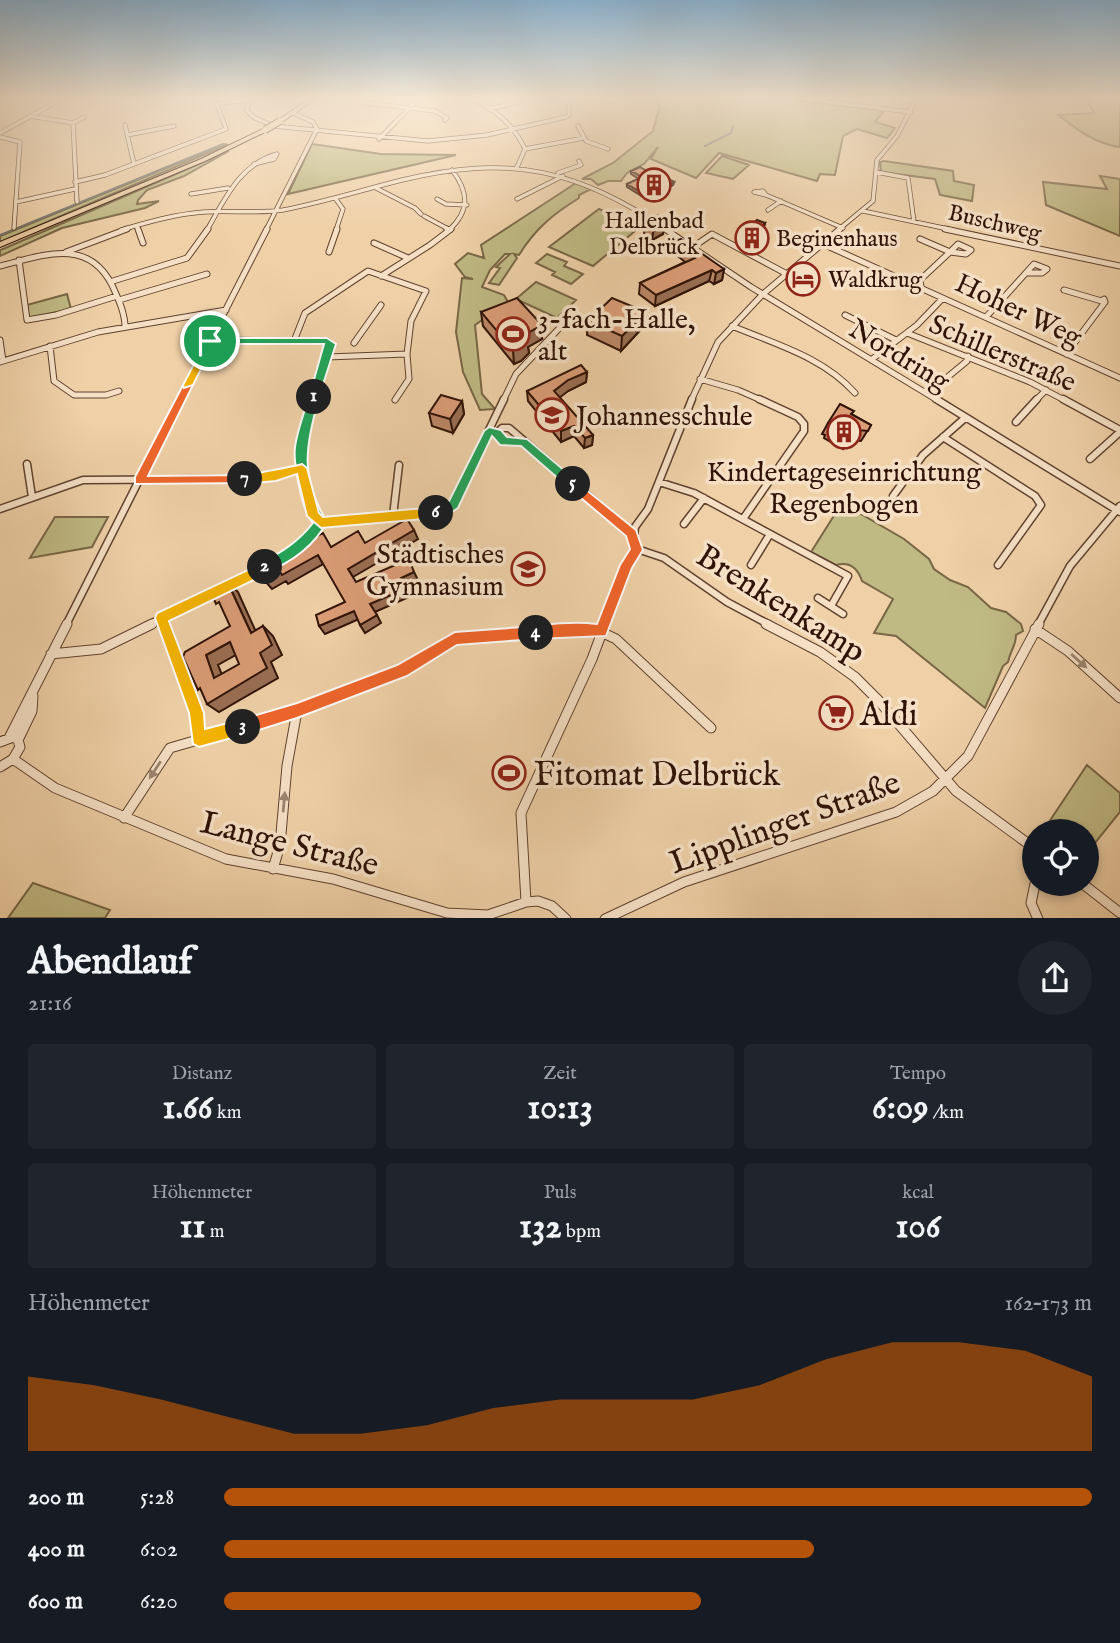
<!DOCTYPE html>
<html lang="de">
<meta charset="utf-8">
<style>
:root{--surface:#171b24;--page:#20242c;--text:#f1f3f6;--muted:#9ea1a6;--accent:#b45309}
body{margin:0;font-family:"IM FELL English",serif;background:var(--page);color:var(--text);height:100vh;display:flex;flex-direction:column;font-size:26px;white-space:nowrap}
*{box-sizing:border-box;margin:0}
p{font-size:23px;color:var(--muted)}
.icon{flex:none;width:38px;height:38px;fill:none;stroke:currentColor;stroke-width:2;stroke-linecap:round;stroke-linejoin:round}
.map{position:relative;height:918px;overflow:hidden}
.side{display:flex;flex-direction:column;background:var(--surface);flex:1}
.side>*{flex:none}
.fabs{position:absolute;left:1022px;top:819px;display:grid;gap:14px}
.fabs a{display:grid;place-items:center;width:77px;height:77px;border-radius:50%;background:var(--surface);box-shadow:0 4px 10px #0003;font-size:35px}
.pin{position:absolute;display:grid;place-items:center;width:60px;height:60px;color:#fff;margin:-30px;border:4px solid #fff;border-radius:50%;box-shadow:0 2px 7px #0007}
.km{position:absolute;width:35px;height:35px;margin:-18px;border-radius:50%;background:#222;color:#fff;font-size:19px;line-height:35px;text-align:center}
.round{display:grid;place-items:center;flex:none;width:74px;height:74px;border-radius:37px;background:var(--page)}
.overview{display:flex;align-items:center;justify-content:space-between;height:119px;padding:0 28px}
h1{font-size:38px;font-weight:700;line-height:52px}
.stats{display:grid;grid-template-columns:repeat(3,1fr);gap:10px;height:119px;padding:7px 28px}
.stats div{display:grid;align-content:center;border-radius:7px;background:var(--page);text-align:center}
.stats b{font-size:35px;font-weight:700}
.stats small{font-size:19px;font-weight:400}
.stats p{font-size:19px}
.chart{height:196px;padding:14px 28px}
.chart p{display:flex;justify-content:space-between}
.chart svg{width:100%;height:126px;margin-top:7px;fill:var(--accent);opacity:.7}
ul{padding:0 28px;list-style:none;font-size:23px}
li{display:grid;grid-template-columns:112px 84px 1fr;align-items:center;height:52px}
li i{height:18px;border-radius:9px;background:var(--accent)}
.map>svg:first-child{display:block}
</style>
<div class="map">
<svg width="1120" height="919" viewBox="0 0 1120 919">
<rect width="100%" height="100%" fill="#efd0a7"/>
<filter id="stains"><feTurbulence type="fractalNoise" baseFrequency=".00286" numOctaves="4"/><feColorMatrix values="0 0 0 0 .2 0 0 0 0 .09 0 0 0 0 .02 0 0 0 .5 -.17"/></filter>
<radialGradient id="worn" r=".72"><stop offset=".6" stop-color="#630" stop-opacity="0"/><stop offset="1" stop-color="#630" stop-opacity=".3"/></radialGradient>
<!-- green -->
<path fill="#bfb983" stroke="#786645" stroke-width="2" d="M644 99H790L884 111 875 122 895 128 887 138 857 129 843 136 835 175 820 174 817 181 719 153 696 178 651 159 658 147 644 164 627 173 621 181H608L598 185 591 179H582L613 163 653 131 660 105Z
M1086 99H1120V147C1095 144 1078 130 1058 115L1094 113Z
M225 144 227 145 0 242V236Z
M312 144 381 154 456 155 288 194Z
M229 151 184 176 147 190 138 200 137 204 159 201 145 208 62 228 0 256V250L3 249Z
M722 156 749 165 733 179 706 173Z
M884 161 953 171 954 181 974 185 972 201 940 195 935 179 881 172 880 162Z
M1100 176 1120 179V236L1046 205 1043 182 1107 189Z
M576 183 591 189 579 195V198C553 214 535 229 519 255L514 254 517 258 499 285 489 283 500 268 496 267 510 254H505L490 270 482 287 504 295 508 302 475 325 482 394 495 409 480 410 463 372 456 332 462 278 473 279 465 277 455 264 468 253 484 258 481 245Z
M599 209 641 226 593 266 549 247Z
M547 254 567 262 564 266 583 274 571 284 552 275 555 272 536 263Z
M536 282 576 300 557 318 516 299Z
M67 294 71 309 29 318 27 305Z
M842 503 904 539 929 559 934 569 950 580 968 587 991 608 1006 612 1021 624 1023 631 1016 635C1016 646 1010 651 1008 662L1003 666 985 708 896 636 874 633 893 599 862 581C858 569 850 561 836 565L811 552Z
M55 517H108L92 547 30 558Z
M1087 765 1120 793V812L1087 853V831H1043Z
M33 883 110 910 105 918H8Z"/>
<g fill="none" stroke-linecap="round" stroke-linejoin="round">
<!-- stream -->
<path stroke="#73746f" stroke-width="2" d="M705 146 731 133 733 126
M0 235 223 144"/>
<defs>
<path id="street-far3" d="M249 99 247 111 255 118 274 126 428 141 487 135 566 117 569 115V99
M473 99C496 110 514 125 525 149L517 167
M804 99 911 112
M367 103 435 111 447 118 445 120
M489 109 523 101
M293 113 313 122 317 129
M30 116 73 123 77 202
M73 123 84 117
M125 125 134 164
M578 126 586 141 608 149
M0 133 62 99
M127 135 174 126
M0 137 20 142 14 228
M379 139 418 99
M525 149 584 138
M876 172 908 178 914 222
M558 173 581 165 579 161
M75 182 105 175 226 129 217 104 249 100
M376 188 415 208 421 214
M763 191 766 195 754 192Z
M191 194 228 188
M766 195 843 228
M335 198 343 209 336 230
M437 199 446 204 467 205
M517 199 563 176
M16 202 75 189
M768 210 781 201
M863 211 953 230
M424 216 450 230
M137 227 138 230
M121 230C148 222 176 214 204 212 230 210 257 214 283 210 324 202 362 190 402 180 512 154 575 169 668 230
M207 230C225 199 240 164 277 154L274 159 254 164
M266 230 317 129
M449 230C470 211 469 192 452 170
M838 230 873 201 877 160 897 136 916 99"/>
<path id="street-far2" d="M138 229 143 243
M447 229 450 230
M665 229 751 287 939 401
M945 229 1120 266
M920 239 950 252
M374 243 408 258
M823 244 1120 378
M958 244 971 250 966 254 950 252Z
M693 247 712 234 787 274
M66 252 127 229
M329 252 337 229
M19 260 27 320 56 315 117 296
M0 266C41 256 87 236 112 285 118 298 125 313 125 327
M381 276 430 245 451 229
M113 281 187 258 208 229
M921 287 920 280 950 252
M1064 290 1105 302
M119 300 207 274
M845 315 896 340
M986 317 1034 264 1047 269 1042 273H1026
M732 326C775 344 823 357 855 393
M907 333 1030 382 1066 401
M0 340 3 361
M210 340 327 341 331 344 314 401
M294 341 305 313 368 271 426 291 411 321 407 354 327 357
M354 343 381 305
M50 346 54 381 74 395H106L119 391
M1066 354 1105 302 1104 299
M871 360 917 325 942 299
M0 362 98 332 226 310
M700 379 738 390 763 401
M944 380 967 361 968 356
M395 400 409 379 407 354
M179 401 267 229
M503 401 516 374 567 320
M691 401 718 342 763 294 840 229
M1035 401 1046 390"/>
<path id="street-far1" d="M314 399C310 414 301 432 300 448 299 465 309 512 321 522
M936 399 1120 512
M1063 399 1120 430
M1016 422 1037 399
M489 431 497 433 502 428H509L632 533
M497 433 504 441 523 442
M943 437 1035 496 1041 505 998 565
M1090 459 1120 432
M27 464 32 497
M659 482 694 493 848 576 831 606
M893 496 923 455 965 418
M0 509 83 480 250 479 277 476 302 468
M393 516 399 465
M743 519 804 431V424L798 417 759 399
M684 524 704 498
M637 549 634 537 635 527 648 509 692 399
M637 549 664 558 727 602 770 625
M295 550 321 522 441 512 451 508 504 399
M751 565 770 534
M818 598 843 614
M161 618 164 625
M66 625 180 399
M148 625 267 566
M605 625 627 565 637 549
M1038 625 1070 566 1120 506"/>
<path id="street" d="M163 624 196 713 199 739
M766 624 820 652 855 677 879 701 956 791 1034 848
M1035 629 1068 651 1120 698
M51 654 101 649 152 624
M9 738 67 624
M18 740 32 711 33 696
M0 742 13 737 18 740 20 747 13 759 0 767
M13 759 55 788 226 859 333 879 447 913 488 915 526 902 538 901 552 906 566 919
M124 818 170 748 297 711 361 687 402 671 455 639 583 629 601 632 616 639 711 728
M273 869 280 845 287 766 297 711
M1035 884 1031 903 1038 919
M1083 884 1120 913
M526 902 521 813 592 659 605 624
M605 919 684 882 896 812 933 791 968 756 1039 624"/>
<path id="primary" d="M309 99H315L282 122H278V120Z
M265 128 267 129V131L205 161 0 247V242L201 159Z"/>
</defs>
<!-- street-far3 casing -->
<use href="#street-far3" stroke="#60422f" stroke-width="5"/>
<!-- street-far2 casing -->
<use href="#street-far2" stroke="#60422f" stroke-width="7"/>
<!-- street-far1 casing -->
<use href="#street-far1" stroke="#60422f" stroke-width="9"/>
<!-- street casing -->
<use href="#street" stroke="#60422f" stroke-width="11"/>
<!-- primary casing -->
<use href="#primary" stroke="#301307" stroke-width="2"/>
<!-- street-far3 -->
<use href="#street-far3" stroke="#f5e0c6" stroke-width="3.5"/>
<!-- street-far2 -->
<use href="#street-far2" stroke="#f5e0c6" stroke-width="5"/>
<!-- street-far1 -->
<use href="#street-far1" stroke="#f5e0c6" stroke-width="6"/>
<!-- street -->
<use href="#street" stroke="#f5e0c6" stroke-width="9"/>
<!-- primary -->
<use href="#primary" fill="#efd0a7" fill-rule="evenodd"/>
<defs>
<path id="primary-bridge" d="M265 130 280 121"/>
</defs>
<!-- primary-bridge casing -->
<use href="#primary-bridge" stroke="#301307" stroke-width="8" stroke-linecap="butt"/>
<!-- primary-bridge -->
<use href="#primary-bridge" stroke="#efd0a7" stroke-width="6"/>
</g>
<!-- wall -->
<path fill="#bc8766" stroke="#301307" stroke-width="2" d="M631 171 674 182 673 185 645 198 627 187V184L639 179 631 174Z
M659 215 663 234 652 240 644 234 646 220Z
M765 223 762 234 750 246 742 243 744 232Z
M674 242 724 269 722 280 714 284 709 281 655 306 639 294 640 283 685 262 673 252Z
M481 312 542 339 528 347 529 353 521 361 514 364 483 326Z
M588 321 644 326 621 351 587 335Z
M587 372 586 382 568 391 559 397 593 435 592 445 584 448 574 436 561 442 528 401 527 391Z
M462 401 464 414 453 433 432 426 429 413Z
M851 414 871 425 861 441 852 440 847 448 844 446 843 449 824 438 825 435 822 434 828 423Z"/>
<!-- shaded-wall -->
<path fill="#996e53" stroke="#301307" stroke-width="2" d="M674 182 673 185 645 198V195Z
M665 220 663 234 652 240 654 226Z
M765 223 762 234 750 246 753 236Z
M724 269 722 280 714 284 716 273Z
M712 270 709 281 655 306 656 295Z
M646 312 644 326 621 351 622 336Z
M542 325V339L528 347 529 353 521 361 514 364 513 350 524 335Z
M587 372 586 382 568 391 554 402V391L568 380Z
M462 401 464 414 453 433 450 419Z
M574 426V436L561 442V431Z
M593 435 592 445 584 448 585 438Z
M414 530 418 539 353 577 348 569Z
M318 555 323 564 288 584 286 581 272 589 265 581 280 572Z
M414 572 418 580 404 586 409 597 375 612 370 604 401 578Z
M227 581 238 592 261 643 251 633Z
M354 611 359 619 325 634 319 626Z
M377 615 381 623 365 633 360 625Z
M263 626 273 636 282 655 271 662 278 678 219 712 207 704 260 653Z
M230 642 241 652 218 665 227 687 214 678 206 655Z"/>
<!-- building -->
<path fill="#db9d77" stroke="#301307" stroke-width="2" fill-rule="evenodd" d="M640 167 661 179 665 177 674 182 645 195 627 184 642 177 631 171Z
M659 215 665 220 654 226 646 220Z
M757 220 765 223 753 236 744 232Z
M681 239 724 269 716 273 712 270 656 295 640 283 695 258 674 242Z
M517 298 542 325 524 335 528 339 520 347 513 350 481 312Z
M612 298 646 312 622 336 588 321Z
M581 365 587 372 568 380 554 391 593 435 585 438 574 426 561 431 527 391Z
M441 395 462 401 450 419 429 413Z
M840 404 854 411 851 414 871 425 868 431 858 430 853 437 850 436 849 438 829 427 831 425 828 423Z
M407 519 414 530 348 569 356 582 409 559 414 572 401 578 405 589 370 604 377 615 360 625 354 611 319 626 316 615 345 602 318 555 282 575 280 572 265 581 259 569 323 533 331 547 358 531 365 543Z
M227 581 251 633 263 626 272 645 260 653 267 668 207 704 200 688 198 690 183 657 185 652 230 626 219 602 216 604 213 597 216 595 213 588ZM230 642 239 664 214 678 206 655Z"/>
<!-- one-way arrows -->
<defs><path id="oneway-solid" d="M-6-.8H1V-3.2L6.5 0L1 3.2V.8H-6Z" transform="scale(1.75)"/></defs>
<g fill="#9c8470">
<use href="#oneway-solid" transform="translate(1079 661) rotate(42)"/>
<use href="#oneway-solid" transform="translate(155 770) rotate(123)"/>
<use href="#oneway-solid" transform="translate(284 802) rotate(-85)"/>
</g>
<!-- sky -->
<linearGradient id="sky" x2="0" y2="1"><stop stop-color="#8bb4d3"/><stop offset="0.43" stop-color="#f8ead7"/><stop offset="1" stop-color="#f8ead7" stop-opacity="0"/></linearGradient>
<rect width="1120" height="228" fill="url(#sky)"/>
<!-- split-1 -->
<path fill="#22a559" stroke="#fff" stroke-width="2" d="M207 338H327L336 344 319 397 314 401 309 397 324 344H210L207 343Z"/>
<!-- split-2 -->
<path fill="#22a559" stroke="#fff" stroke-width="2" d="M314 394 319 397C306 447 299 476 327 522 314 546 290 563 265 573L261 572V563C282 552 298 542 313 523 302 513 293 462 295 447 297 431 304 413 309 397Z"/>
<!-- split-3 -->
<path fill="#f5b400" stroke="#fff" stroke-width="2" d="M265 562 270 563V572L169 621 204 713 205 729 243 719 248 722 250 727 248 732 243 735 199 747 193 744 189 713 155 618 157 613Z"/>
<!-- split-4 -->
<path fill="#f0652b" stroke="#fff" stroke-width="2" d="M536 626 543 633 536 639 457 645 407 676 297 718 243 735 237 732 235 727 237 722 243 719 297 703 397 665 455 632Z"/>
<!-- split-5 -->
<path fill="#f0652b" stroke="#fff" stroke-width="2" d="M573 479 636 530 643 550 632 568 606 636 536 639 529 633C536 621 583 622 597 624L620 565 630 549 626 536 569 488 567 484Z"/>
<!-- split-6 -->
<path fill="#22a559" stroke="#fff" stroke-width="2" d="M489 427 501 430 507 437 527 439 577 481V488H569L521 446 500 445 492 436 458 508 446 516H431V509L443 506 449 501 484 431Z"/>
<!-- split-7 -->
<path fill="#f5b400" stroke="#fff" stroke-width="2" d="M302 464 307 468 319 513 323 517 436 507 442 513 436 518 321 528 307 516 297 474 276 481 245 484 239 479C244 474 289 468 302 464Z"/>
<!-- split-8 -->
<path fill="#f0652b" stroke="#fff" stroke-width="2" d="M188 382 193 385 148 476 245 475 250 479 249 483 135 484V477L183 385Z"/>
<!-- split-9 -->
<path fill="#f5b400" stroke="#fff" stroke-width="2" d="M210 337 215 341 193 385 184 388 183 385 206 341Z"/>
<!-- icons -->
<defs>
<symbol id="building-ring" viewBox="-11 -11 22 22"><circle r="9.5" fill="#f5e0c6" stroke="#8f2418" stroke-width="1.5"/><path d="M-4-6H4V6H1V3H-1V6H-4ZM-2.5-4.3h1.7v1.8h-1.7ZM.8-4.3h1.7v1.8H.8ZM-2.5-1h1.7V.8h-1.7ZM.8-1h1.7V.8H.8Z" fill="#8f2418"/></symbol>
<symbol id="hotel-ring" viewBox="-11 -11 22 22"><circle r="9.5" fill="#f5e0c6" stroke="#8f2418" stroke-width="1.5"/><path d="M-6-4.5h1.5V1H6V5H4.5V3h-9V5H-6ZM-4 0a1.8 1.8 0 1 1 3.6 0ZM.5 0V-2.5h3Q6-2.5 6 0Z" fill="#8f2418"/></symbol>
<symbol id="stadium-ring" viewBox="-11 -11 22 22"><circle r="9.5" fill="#f5e0c6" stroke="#8f2418" stroke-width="1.5"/><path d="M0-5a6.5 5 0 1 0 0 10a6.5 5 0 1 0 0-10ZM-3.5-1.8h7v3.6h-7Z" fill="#8f2418"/></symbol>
<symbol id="school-ring" viewBox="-11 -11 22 22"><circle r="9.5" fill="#f5e0c6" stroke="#8f2418" stroke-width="1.5"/><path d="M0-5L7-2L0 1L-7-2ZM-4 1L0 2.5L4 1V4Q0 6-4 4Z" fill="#8f2418"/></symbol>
<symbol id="supermarket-ring" viewBox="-11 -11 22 22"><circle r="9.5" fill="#f5e0c6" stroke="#8f2418" stroke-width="1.5"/><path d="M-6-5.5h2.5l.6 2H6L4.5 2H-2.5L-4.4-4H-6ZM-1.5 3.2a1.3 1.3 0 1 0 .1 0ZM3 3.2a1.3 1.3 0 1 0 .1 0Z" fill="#8f2418"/></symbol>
</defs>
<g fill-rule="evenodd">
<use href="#building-ring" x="635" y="166" width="38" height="38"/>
<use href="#building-ring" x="733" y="219" width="38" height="38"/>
<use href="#hotel-ring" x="784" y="260" width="38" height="38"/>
<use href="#stadium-ring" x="494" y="315" width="38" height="38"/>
<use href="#school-ring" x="533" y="396" width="38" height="38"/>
<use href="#building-ring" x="825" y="413" width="38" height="38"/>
<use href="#school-ring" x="509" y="550" width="38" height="38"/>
<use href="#supermarket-ring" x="817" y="694" width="38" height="38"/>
<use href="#stadium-ring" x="490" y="754" width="38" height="38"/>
</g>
<g text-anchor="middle" stroke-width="7" stroke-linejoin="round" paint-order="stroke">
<!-- far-poi labels -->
<g font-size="23" fill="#301307" stroke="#f5e0c6" text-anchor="start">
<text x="654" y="228" text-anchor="middle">Hallenbad<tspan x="654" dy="26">Delbrück</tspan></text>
<text x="776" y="246">Beginenhaus</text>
<text x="828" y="287">Waldkrug</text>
</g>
<!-- far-street labels -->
<g font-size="23" fill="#301307" stroke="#f5e0c6">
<text transform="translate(995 222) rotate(13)" y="8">Buschweg</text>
</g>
<!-- street labels -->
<g font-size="28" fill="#301307" stroke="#f5e0c6">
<text transform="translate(1019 309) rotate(25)" y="10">Hoher Weg</text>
<text transform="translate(1003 352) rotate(23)" y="10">Schillerstraße</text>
<text transform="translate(900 354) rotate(31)" y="10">Nordring</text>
</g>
<!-- poi labels -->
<g font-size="28" fill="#301307" stroke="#f5e0c6" text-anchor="start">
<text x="538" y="328">3-fach-Halle,<tspan x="538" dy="32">alt</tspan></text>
<text x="576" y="425">Johannesschule</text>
<text x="844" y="481" text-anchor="middle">Kindertageseinrichtung<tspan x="844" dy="32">Regenbogen</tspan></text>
<text x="504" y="563" text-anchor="end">Städtisches<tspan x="504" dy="32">Gymnasium</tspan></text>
</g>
<!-- near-street labels -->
<g font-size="33" fill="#301307" stroke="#f5e0c6">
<text transform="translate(782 602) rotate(32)" y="12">Brenkenkamp</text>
<text transform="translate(784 821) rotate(-20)" y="12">Lipplinger Straße</text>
<text transform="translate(290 842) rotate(14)" y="12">Lange Straße</text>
</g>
<!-- near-poi labels -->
<g font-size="33" fill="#301307" stroke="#f5e0c6" text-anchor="start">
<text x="860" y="725">Aldi</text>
<text x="534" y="785">Fitomat Delbrück</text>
</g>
</g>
<rect width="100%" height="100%" filter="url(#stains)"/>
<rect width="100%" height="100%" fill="url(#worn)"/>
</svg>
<div class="fabs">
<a><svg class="icon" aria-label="locate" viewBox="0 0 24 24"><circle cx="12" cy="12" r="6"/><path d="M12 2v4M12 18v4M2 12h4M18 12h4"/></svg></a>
</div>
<div class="pin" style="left:210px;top:341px;background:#1e9e55"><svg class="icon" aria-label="arrive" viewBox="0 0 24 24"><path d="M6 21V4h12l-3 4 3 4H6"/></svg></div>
<b class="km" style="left:314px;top:397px">1</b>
<b class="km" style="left:265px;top:567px">2</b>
<b class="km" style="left:243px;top:727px">3</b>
<b class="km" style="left:536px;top:633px">4</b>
<b class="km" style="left:573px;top:484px">5</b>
<b class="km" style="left:436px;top:513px">6</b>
<b class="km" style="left:245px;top:479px">7</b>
</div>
<section class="side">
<div class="overview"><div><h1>Abendlauf</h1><p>21:16</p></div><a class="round"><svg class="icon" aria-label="share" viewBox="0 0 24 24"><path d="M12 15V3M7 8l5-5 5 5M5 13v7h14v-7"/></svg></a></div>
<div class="stats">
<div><p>Distanz</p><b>1.66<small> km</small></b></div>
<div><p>Zeit</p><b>10:13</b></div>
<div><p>Tempo</p><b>6:09<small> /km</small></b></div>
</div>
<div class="stats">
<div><p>Höhenmeter</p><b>11<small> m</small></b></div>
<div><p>Puls</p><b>132<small> bpm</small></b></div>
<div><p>kcal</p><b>106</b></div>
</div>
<div class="chart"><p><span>Höhenmeter</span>162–173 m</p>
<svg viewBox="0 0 160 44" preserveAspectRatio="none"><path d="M0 44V18L10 21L20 26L30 32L40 38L50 38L60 35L70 29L80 26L90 26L100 26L110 21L120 12L130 6L140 6L150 9L160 18V44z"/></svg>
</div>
<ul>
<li><b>200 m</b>5:28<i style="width:100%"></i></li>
<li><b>400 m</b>6:02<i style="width:68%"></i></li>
<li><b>600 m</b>6:20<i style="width:55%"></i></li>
</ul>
</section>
